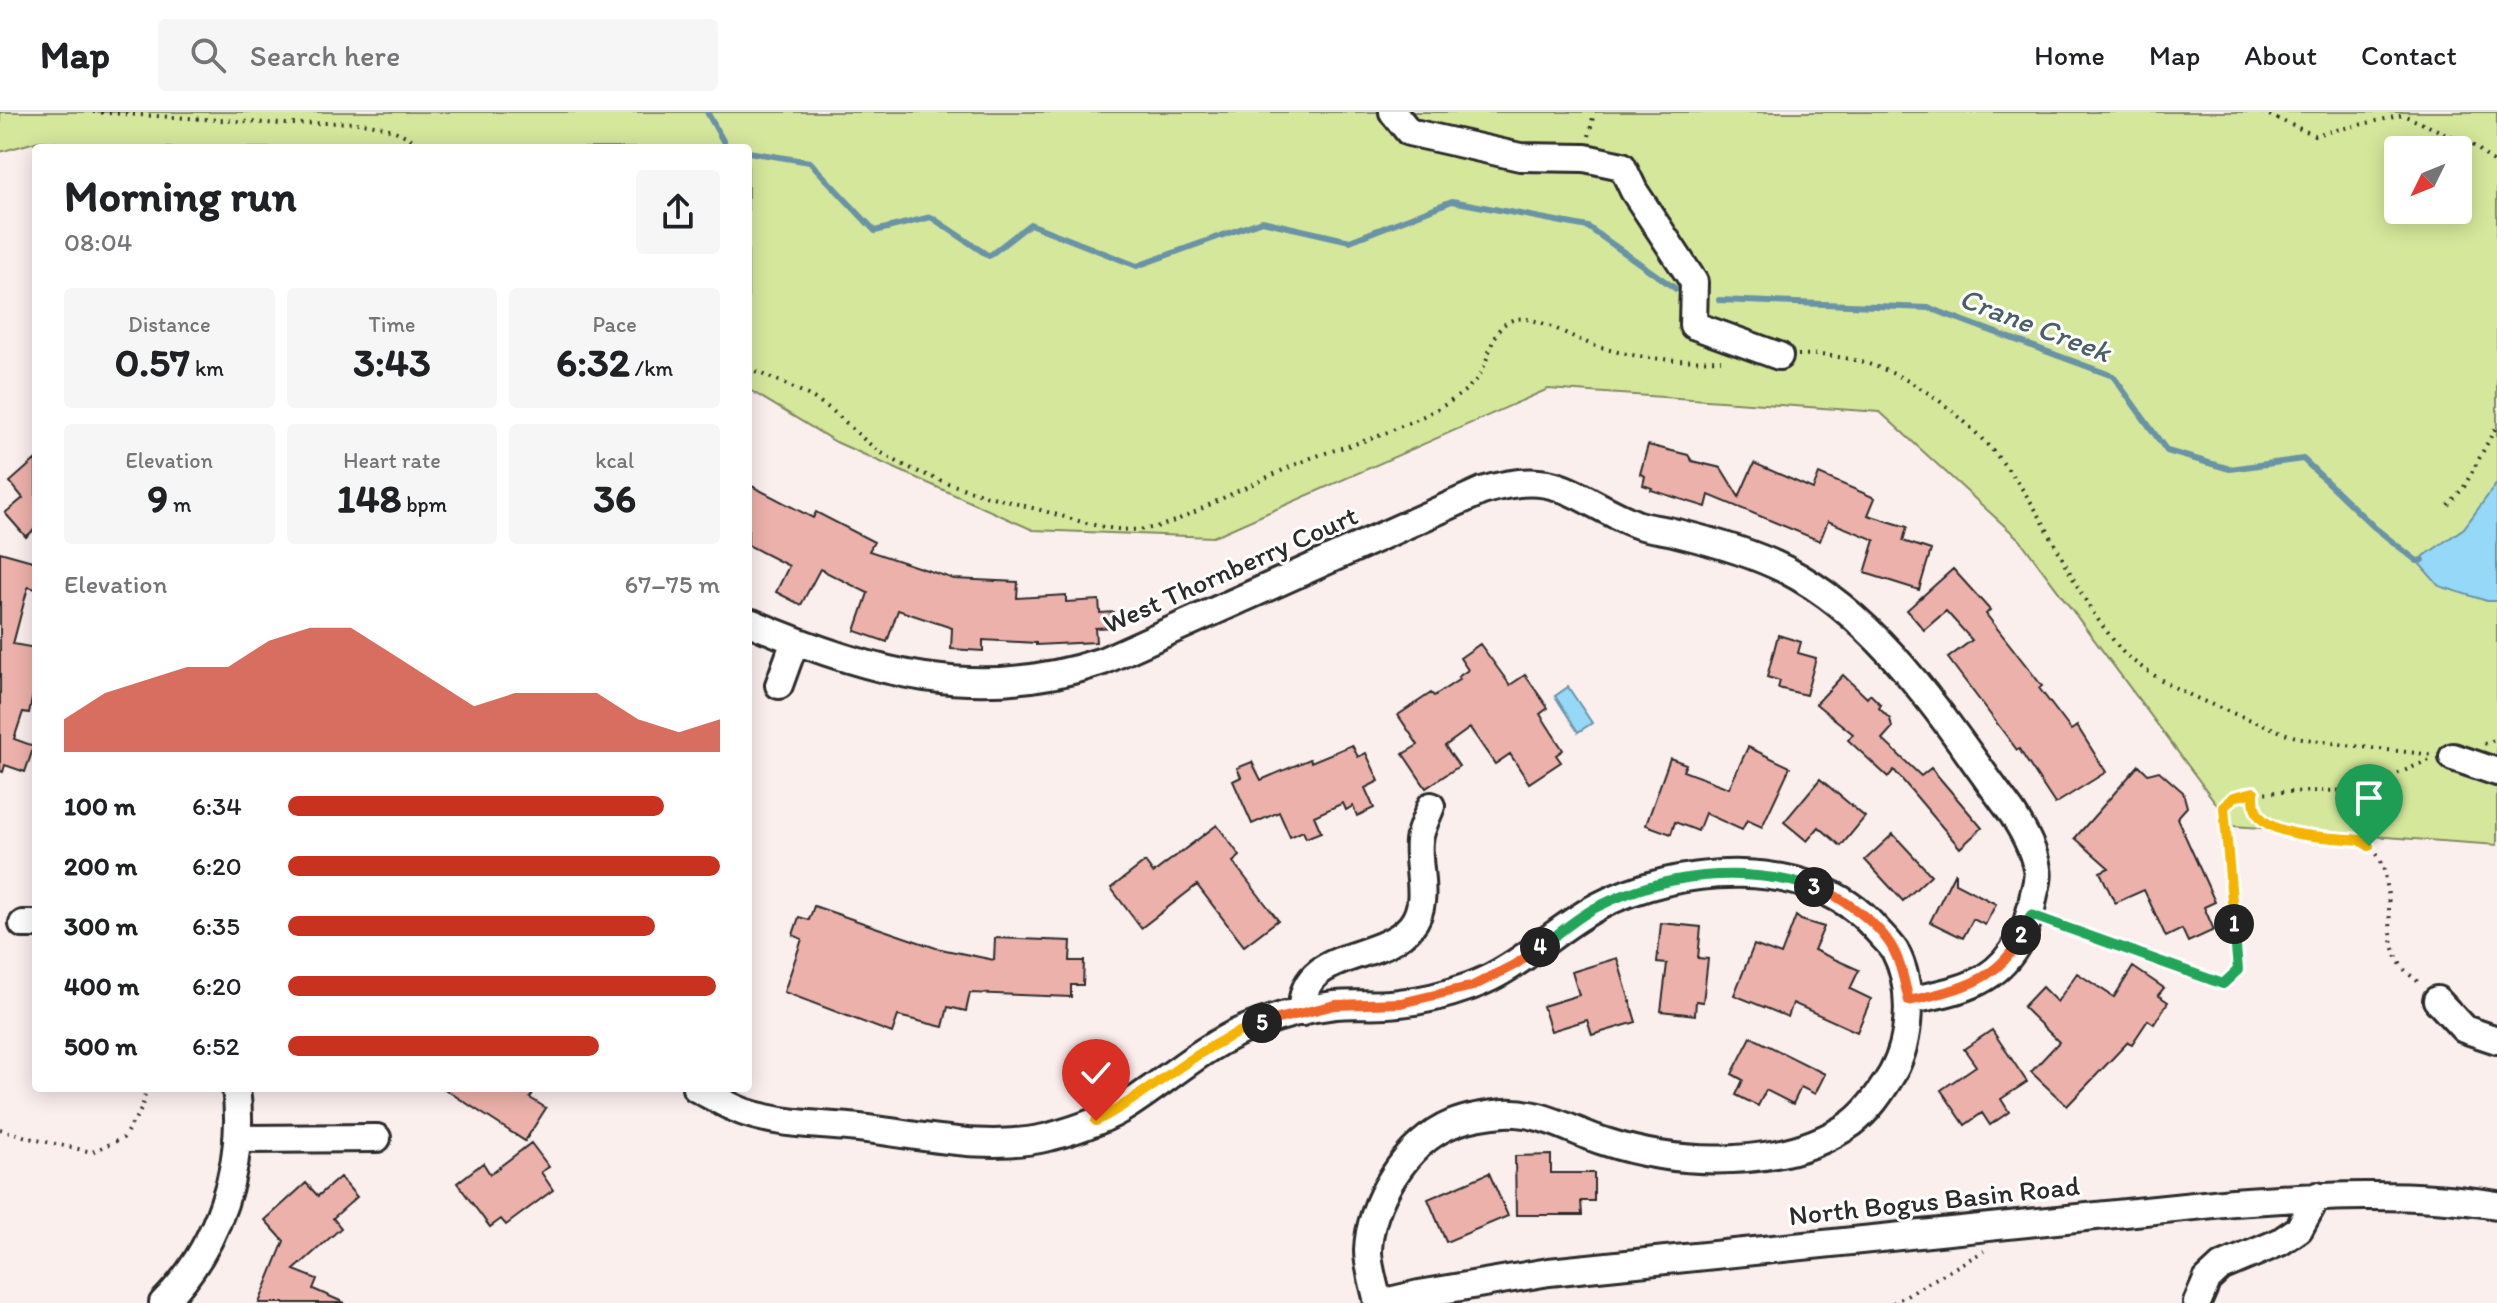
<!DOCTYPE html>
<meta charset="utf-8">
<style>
:root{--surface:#fff;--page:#f6f6f6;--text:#202124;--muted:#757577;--line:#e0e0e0;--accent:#c8321e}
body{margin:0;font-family:Itim,sans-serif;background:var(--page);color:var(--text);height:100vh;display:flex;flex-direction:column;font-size:30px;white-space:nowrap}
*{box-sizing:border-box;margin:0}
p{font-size:26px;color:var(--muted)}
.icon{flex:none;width:44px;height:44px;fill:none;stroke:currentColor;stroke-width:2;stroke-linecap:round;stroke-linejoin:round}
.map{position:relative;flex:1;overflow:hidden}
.side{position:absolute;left:32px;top:32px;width:720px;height:948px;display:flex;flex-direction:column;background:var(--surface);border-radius:8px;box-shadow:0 4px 20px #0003}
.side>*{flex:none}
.needle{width:52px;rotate:227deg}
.tools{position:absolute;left:2384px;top:24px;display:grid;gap:16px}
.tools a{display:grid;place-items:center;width:88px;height:88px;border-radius:8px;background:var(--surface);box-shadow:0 4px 20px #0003;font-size:40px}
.pin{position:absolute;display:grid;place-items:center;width:68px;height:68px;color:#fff;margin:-82px -34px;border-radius:50% 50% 50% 0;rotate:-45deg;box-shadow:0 0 8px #0007}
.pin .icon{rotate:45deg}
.km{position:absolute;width:40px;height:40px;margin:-20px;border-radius:50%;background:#222;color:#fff;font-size:22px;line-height:40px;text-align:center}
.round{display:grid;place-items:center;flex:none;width:84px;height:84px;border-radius:8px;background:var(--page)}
.head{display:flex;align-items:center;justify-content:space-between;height:136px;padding:0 32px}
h1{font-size:44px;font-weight:700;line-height:60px}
.metrics{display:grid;grid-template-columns:repeat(3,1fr);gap:12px;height:136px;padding:8px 32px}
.metrics div{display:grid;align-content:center;border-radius:8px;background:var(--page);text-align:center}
.metrics b{font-size:40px;font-weight:700}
.metrics small{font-size:22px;font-weight:400}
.metrics p{font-size:22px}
.chart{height:224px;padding:16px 32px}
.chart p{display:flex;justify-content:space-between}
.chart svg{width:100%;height:144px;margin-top:8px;fill:var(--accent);opacity:.7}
ul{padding:0 32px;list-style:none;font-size:26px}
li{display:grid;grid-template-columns:128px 96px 1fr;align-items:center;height:60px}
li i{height:20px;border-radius:10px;background:var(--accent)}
header{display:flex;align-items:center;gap:48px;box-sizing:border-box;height:112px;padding:0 40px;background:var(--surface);border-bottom:2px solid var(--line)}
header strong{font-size:38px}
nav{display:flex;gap:44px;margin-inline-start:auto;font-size:28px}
.search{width:560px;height:72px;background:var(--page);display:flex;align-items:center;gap:20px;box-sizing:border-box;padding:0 28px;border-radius:8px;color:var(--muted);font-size:30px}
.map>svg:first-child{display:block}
</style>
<header>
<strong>Map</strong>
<div class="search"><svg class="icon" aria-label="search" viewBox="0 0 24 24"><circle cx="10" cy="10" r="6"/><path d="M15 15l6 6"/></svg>Search here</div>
<nav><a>Home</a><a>Map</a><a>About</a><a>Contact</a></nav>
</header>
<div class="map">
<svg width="2497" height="1191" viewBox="0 0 2497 1191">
<rect width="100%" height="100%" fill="#fbefee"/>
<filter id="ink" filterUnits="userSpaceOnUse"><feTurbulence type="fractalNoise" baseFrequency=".0125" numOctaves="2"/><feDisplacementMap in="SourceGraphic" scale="16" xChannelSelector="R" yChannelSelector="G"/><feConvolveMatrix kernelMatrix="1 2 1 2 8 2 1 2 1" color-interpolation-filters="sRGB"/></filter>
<g filter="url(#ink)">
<!-- green -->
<path fill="#d5e79b" stroke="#808963" stroke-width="2" fill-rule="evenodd" d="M0 0H2497V733L2233 714 2020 428 1880 300 1548 277 1213 425 1033 418 836 330 748 277V36H105L39 29 0 40ZM2398 38H2458V98H2398Z"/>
<!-- water -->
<path fill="#96d8f8" stroke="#6b93a6" stroke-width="2" d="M2497 371V489H2487L2439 474 2417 449 2464 416Z
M1568 575 1592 611 1578 620 1555 584Z"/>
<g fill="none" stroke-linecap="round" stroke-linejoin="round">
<!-- stream -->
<path stroke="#6b93a6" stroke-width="6" d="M707 0 727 36
M748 40 810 50 875 119 931 105 989 144 1030 112 1137 154 1262 109 1350 129 1452 89 1588 115 1676 177
M1719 188 1929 196 2113 264 2167 339 2230 357 2303 347 2374 415 2417 449 2423 448"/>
</g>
<!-- building -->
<path fill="#ecb1aa" stroke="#2b2b2b" stroke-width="2" d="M1648 333 1688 343 1692 349 1721 356 1739 385 1754 351 1813 377 1819 362 1875 386 1868 403 1907 415 1903 429 1931 438 1919 478 1865 461 1875 428 1828 409 1820 429 1709 383 1706 395 1651 378 1652 376 1643 373 1645 364 1640 362Z
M36 347V416L26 425 5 401 23 386 10 370Z
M748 372 813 406 816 400 874 430 869 439 954 467 1018 470 1017 486 1066 483V490L1099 488 1100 501 1114 500 1115 515 1095 516 1096 530 1036 533V531L983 528V539L951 537 952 516 898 498 887 530 855 519 868 481 820 457 801 493 776 480 789 454 748 433Z
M0 440 36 450V477L28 475 13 532 36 536V568L29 601 23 600 14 627 34 634 25 660 5 653 3 660 0 659Z
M1953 457 1990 498 1986 502 2042 574 2039 576 2071 618 2077 614 2106 660 2055 692 2019 637 2017 638 1948 546 1972 528 1946 499 1924 518 1907 498Z
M1778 523 1801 530 1798 541 1816 546 1806 583 1778 576 1780 569 1767 565Z
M1480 532 1510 573 1525 563 1548 596 1540 602 1563 638 1556 643 1561 650 1529 671 1510 642 1495 652 1470 616 1445 634 1459 654 1426 676 1403 642 1418 633 1398 603 1431 581 1434 584 1460 567 1458 565 1468 558 1460 546Z
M1843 563 1867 586 1870 582 1881 593 1879 596 1890 607 1892 616 1882 627 1921 664 1931 656 1982 716 1960 736 1894 658 1888 665 1848 628 1853 622 1816 592Z
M1352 633 1358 645 1366 641 1379 669 1365 676 1374 696 1357 704 1353 694 1346 698 1343 691 1314 704 1321 720 1306 726 1303 719 1290 725 1279 700 1252 712 1233 669 1241 665 1237 656 1252 650 1261 668 1310 647 1311 650Z
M1748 635 1790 655 1762 715 1747 708 1742 718 1705 701 1698 719 1675 710 1671 722 1646 713 1670 646 1686 652 1683 659 1729 676Z
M2139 653 2148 662 2159 659 2183 680 2187 695 2177 706 2215 790 2204 795 2214 818 2188 830 2182 817 2166 825 2144 778 2115 791 2100 760 2109 756 2075 726Z
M1820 667 1865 705 1841 734 1819 715 1807 729 1784 710Z
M1217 713 1240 744 1233 750 1278 808 1244 834 1197 773 1141 816 1111 776 1145 750 1153 761Z
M1893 722 1931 763 1903 789 1865 748Z
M1955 760V771L1996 792 1985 813 1973 807 1963 826 1930 810Z
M814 794 936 836 994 848 995 826 1071 829 1070 849H1084L1083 873H1071V885L970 881 966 899 948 895 943 915 898 904 892 921 784 880 802 827 793 823 799 805 809 808Z
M1796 804 1801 808 1824 815 1814 838 1859 858 1850 877 1871 887 1857 920 1793 891 1788 905 1734 883 1754 833 1781 843Z
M1661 811 1701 815 1698 846 1708 847 1703 890 1696 889 1695 903 1661 899 1667 852 1657 851Z
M1617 846 1636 910 1592 923 1587 908 1551 919 1543 894 1579 883 1572 860Z
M2133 855 2164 876 2158 883 2168 890 2154 912 2148 908 2132 932 2128 930 2067 994 2031 960 2059 930 2023 895 2042 875 2057 890 2077 861 2114 885Z
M1992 918 2027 970 2001 987 2009 1000 1990 1013 1982 1001 1965 1013 1941 978 1976 954 1964 937Z
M1751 925 1825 962 1815 982 1801 975 1793 992 1766 978 1758 994 1736 983 1743 968 1732 962Z
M443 976H536L530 986 546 996 525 1029Z
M531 1031 549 1055 541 1060 553 1078 506 1113 501 1107 490 1115 457 1071 483 1051 490 1062Z
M1551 1043V1061H1594V1089H1581L1582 1103H1516L1515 1044Z
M1489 1061 1508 1104 1446 1130 1428 1087Z
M340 1065 357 1085 333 1106 341 1116 294 1158 317 1167 313 1177 345 1191H259L284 1129 265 1108 306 1071 318 1084Z"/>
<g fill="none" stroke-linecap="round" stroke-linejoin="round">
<defs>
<path id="minor" d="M1393 0 1409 20 1520 45 1585 46 1622 54 1634 79 1694 170 1693 213 1779 244
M752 511C868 561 978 592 1103 549L1482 379C1558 355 1572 386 1636 412 1649 417 1664 417 1677 421 1714 430 1753 441 1786 458 1886 510 1947 614 2012 701 2023 718 2034 737 2037 757 2039 765 2036 774 2034 782 2029 814 2015 847 1986 865 1964 879 1934 883 1909 889
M779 573 795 529
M2453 645 2497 660
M23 812H36
M2437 888 2464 917 2497 928
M1302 900C1300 836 1379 852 1411 814 1431 790 1416 757 1419 729 1420 718 1427 705 1431 694
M696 976C712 984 727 994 744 1000 781 1013 821 1012 859 1016 922 1023 986 1040 1049 1025 1075 1018 1105 1008 1128 993 1170 966 1205 932 1253 914 1279 904 1308 896 1335 893 1356 891 1378 894 1399 891 1422 889 1449 882 1471 874 1519 857 1553 818 1597 795 1676 753 1810 742 1874 815 1881 823 1890 831 1895 839 1914 875 1911 928 1892 962 1881 980 1869 998 1852 1011 1786 1058 1679 1054 1606 1030 1571 1019 1542 999 1504 1001 1489 1002 1466 1006 1452 1012 1407 1030 1369 1091 1368 1139 1368 1155 1375 1175 1378 1191
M237 1027 377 1026
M163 1191C218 1136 246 1053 236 976
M1381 1191 1419 1182 1549 1160 2233 1090C2320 1084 2410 1079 2497 1093
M2197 1191 2207 1168 2221 1155 2280 1130 2299 1117 2317 1084"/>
</defs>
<!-- minor casing -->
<use href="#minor" stroke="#2b2b2b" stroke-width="32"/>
<!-- path -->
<path stroke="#2b2b2b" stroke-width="4" stroke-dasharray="2 6" stroke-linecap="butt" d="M93 0 282 12C339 13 376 0 425 36
M2262 0 2314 23 2403 3 2476 35 2497 54
M1589 24 1594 0
M1798 243C1907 237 1994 323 2044 412 2065 449 2081 487 2108 521 2114 529 2120 538 2127 544 2166 576 2215 595 2262 612 2275 617 2288 624 2302 626 2345 634 2390 638 2434 643
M748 256C777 269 809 280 834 300 853 316 868 334 890 346 938 372 992 385 1044 399 1077 408 1110 421 1145 417 1173 413 1198 398 1223 386 1250 373 1278 360 1306 348 1336 336 1368 330 1397 316 1424 304 1460 289 1478 265 1492 246 1489 213 1516 207 1537 203 1575 228 1596 234 1637 247 1679 250 1721 248
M2448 393 2464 375 2497 313
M2484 632 2497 627
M2254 680C2260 747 2336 708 2369 734 2400 757 2379 824 2403 856 2408 862 2415 867 2421 872
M2048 809 2223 872 2238 858 2224 695 2234 685 2248 681 2359 678 2434 646
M0 1017 33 1027 92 1040 123 1026 142 996 146 976
M1893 1191 1984 1139"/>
<!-- minor -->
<use href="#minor" stroke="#fff" stroke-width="26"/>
</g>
</g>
<g fill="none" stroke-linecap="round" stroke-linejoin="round" filter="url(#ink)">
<defs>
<path id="split-1" d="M2234 812 2224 695 2234 685 2254 680C2254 689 2254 698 2260 705 2277 726 2334 725 2360 728L2369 734"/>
<path id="split-2" d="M2021 823 2031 803 2223 872 2238 858 2234 812"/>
<path id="split-3" d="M1814 775C1841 783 1883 814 1895 841 1902 855 1905 873 1909 889 1955 878 2000 870 2021 823"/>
<path id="split-4" d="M1540 835C1559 822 1577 805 1597 795 1664 761 1741 753 1814 775"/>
<path id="split-5" d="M1262 911 1335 893 1401 891 1473 874 1516 852 1540 835"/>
<path id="split-6" d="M1096 1009C1154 980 1200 931 1262 911"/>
</defs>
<!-- split-1 casing -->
<use href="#split-1" stroke="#fff" stroke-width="16"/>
<!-- split-2 casing -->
<use href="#split-2" stroke="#fff" stroke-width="16"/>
<!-- split-3 casing -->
<use href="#split-3" stroke="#fff" stroke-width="16"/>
<!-- split-4 casing -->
<use href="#split-4" stroke="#fff" stroke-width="16"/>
<!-- split-5 casing -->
<use href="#split-5" stroke="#fff" stroke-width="16"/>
<!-- split-6 casing -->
<use href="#split-6" stroke="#fff" stroke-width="16"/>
<!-- split-1 -->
<use href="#split-1" stroke="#f5b400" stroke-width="10"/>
<!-- split-2 -->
<use href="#split-2" stroke="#22a559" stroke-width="10"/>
<!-- split-3 -->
<use href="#split-3" stroke="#f0652b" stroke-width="10"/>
<!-- split-4 -->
<use href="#split-4" stroke="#22a559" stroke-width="10"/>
<!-- split-5 -->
<use href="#split-5" stroke="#f0652b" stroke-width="10"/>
<!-- split-6 -->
<use href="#split-6" stroke="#f5b400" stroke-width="10"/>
</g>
<g text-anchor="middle" stroke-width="6" stroke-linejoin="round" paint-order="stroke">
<!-- street labels -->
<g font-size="28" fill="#2b2b2b" stroke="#fff">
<text transform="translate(1230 457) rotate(-24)" y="10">West Thornberry Court</text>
<text transform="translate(1934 1088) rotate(-6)" y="10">North Bogus Basin Road</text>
</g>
<!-- water labels -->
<g font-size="30" font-style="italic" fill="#4b5f68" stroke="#fff">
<text transform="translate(2035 213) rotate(21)" y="10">Crane Creek</text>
</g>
</g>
</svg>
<div class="tools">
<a><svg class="needle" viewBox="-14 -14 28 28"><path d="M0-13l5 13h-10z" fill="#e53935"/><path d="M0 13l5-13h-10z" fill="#757577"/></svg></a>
</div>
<div class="pin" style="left:2369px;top:734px;background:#1e9e55"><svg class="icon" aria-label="arrive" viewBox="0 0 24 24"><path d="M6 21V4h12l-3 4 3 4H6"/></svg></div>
<div class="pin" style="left:1096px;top:1009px;background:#d93025"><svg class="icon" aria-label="check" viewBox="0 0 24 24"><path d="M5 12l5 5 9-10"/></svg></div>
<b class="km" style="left:2234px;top:812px">1</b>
<b class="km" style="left:2021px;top:823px">2</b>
<b class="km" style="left:1814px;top:775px">3</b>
<b class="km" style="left:1540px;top:835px">4</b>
<b class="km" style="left:1262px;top:911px">5</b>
<section class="side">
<div class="head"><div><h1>Morning run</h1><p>08:04</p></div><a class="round"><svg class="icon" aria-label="share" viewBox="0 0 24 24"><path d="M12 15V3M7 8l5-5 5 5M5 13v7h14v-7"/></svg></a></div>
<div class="metrics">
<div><p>Distance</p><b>0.57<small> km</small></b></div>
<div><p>Time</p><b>3:43</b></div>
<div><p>Pace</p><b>6:32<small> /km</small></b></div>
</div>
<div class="metrics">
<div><p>Elevation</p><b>9<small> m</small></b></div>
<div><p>Heart rate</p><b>148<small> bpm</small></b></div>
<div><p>kcal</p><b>36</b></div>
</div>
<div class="chart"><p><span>Elevation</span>67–75 m</p>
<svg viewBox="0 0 160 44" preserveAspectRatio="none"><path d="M0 44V34L10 26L20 22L30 18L40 18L50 10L60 6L70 6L80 14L90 22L100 30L110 26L120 26L130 26L140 34L150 38L160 34V44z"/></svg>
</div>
<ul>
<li><b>100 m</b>6:34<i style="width:87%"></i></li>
<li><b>200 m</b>6:20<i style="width:100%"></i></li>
<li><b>300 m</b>6:35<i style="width:85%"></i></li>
<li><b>400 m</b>6:20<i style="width:99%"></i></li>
<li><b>500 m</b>6:52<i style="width:72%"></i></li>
</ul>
</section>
</div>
